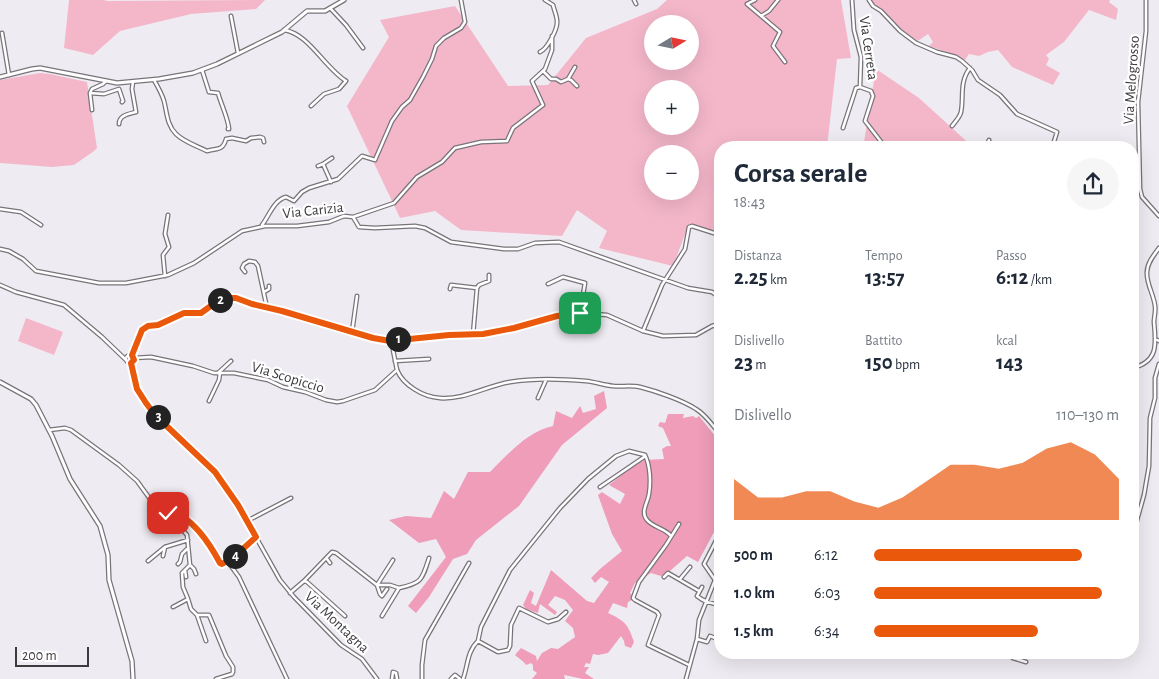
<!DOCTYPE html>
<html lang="it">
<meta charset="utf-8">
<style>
:root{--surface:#fff;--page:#f6f6f7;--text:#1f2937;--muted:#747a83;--accent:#ea580c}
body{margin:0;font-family:"Alegreya Sans",sans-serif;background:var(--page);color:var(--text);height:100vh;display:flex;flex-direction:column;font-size:19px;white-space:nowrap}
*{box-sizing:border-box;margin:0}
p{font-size:16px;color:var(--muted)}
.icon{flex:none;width:28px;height:28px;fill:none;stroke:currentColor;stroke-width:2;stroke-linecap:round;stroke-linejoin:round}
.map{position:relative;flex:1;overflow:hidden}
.drawer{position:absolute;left:714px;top:141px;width:425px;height:518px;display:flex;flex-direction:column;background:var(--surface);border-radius:20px;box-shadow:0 5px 20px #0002}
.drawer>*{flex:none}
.needle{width:32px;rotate:80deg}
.controls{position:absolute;left:644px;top:15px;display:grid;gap:10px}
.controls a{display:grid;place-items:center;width:55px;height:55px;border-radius:50%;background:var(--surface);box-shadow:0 5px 20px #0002;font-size:25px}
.scale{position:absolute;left:15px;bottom:12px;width:74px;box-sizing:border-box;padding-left:5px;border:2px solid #3d3b3e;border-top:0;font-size:14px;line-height:18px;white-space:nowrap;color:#3d3b3e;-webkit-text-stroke:4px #fff;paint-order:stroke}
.pin{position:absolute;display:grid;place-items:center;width:42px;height:42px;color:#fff;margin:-21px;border-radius:10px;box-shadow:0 2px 8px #0006}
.km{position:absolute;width:25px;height:25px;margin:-12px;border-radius:50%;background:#222;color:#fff;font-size:14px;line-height:25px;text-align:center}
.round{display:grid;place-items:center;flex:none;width:52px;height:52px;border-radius:26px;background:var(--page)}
.summary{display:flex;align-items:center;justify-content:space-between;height:85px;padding:0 20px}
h1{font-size:28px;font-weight:700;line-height:38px}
.stats{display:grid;grid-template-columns:repeat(3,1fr);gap:8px;height:85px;padding:5px 20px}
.stats div{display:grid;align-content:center}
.stats b{font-size:21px;font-weight:700}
.stats small{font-size:14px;font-weight:400}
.stats p{font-size:14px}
.chart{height:140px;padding:10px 20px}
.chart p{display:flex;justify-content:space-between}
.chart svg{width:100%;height:90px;margin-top:5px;fill:var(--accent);opacity:.7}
ul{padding:0 20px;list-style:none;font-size:16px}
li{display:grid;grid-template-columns:80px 60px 1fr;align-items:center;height:38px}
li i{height:12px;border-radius:6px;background:var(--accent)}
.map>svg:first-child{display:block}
</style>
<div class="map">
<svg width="1159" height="679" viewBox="0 0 1159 679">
<rect width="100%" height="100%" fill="#efebf2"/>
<!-- green -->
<path fill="#f4b7ca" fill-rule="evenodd" d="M69 0H104L107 1 265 0 256 9 191 14 120 31 93 55 64 48Z
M667 0H841L851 58 837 59 827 147 720 148V234L689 224 673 266 599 248 607 231 577 210 562 236 461 230 435 211 400 218 347 106 389 37 380 20 455 6 508 86 548 85 586 38 657 9ZM652 24H690V61H652ZM652 89H690V126H652ZM652 154H690V191H652Z
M871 0H1110L1109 2 1118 9 1116 20 1089 10 1064 42 1046 55 1049 59 1046 65 1060 73 1053 85 1012 67 998 50 988 52 979 56 969 54 965 60 955 55 929 46 933 42 928 34 918 41 903 31 884 11 873 4Z
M876 69 919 98 974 148H863Z
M40 73 50 74 87 82 97 148 94 151 74 165 52 167 0 163V80Z
M26 318 63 332 54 355 18 341Z"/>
<!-- forest -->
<path fill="#ef9db8" d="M604 391 607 408 562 445 519 506 476 540 467 554 453 559 429 597 416 613 408 606 446 557 436 539 419 543 389 520 406 516 431 518 444 491 454 499 468 472H490C508 454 528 431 553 426L556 411 572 418 580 406 583 413 596 409 594 396Z
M668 414H684L683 418 693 416 696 418 699 416 720 442V521L698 562 687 556 671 570 661 576 651 573 635 583 630 593 632 595V600L628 602 627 608 613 603 608 613C625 621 628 624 634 642L631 648 625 646 624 641 621 636 608 653 598 655 593 654 590 664 586 663 584 667H589L585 673 594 679H583L564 675 565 679H532L537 673 533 670V665L531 663 526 665C523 660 519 659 515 655L521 648 536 656 537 661 542 653 551 648 558 649 575 637 573 628 565 621 573 610 565 600 555 596 548 605 557 612 555 615 540 604 538 613 526 609 523 605 530 590 534 593 531 603 536 606 551 570 587 601 594 603 609 582 601 577 595 583 591 578 600 569 622 551 612 534 598 495 602 492 620 504 625 494 609 485 629 469 644 460 664 459 662 449 667 446H671L663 428 658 426 660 422 665 423Z"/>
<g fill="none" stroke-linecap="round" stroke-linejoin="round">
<defs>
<path id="minor" d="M634 0 636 4
M755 0 747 4 780 32 773 46 785 62
M852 0 854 30 861 57 860 87 871 91 873 96 865 121 882 143 883 148
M869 0 873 6 881 11 900 31 916 43 937 52 956 57 962 61 972 70 978 80 1000 95 1017 114 1057 132 1052 148
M330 8 346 25 363 48
M231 16 238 53
M761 16 769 11 778 0
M284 30C308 33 325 68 346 81L339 89 324 94 311 106
M2 33 9 75
M540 52C547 49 558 29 557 21 557 16 554 10 553 5L545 0
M202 70 209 92 218 93C221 104 228 118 229 129H228
M543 71 551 79H556L561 82 568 79 575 67
M568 79 571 80 577 86
M154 80C158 87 162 94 164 101 167 113 167 125 176 134 184 142 197 146 207 151 217 148 223 151 226 139L232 138 246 141 251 138 260 137 263 138 264 142
M90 93 104 94 119 89 123 101 122 102
M92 110 90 93 92 89 103 84 106 81
M119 124C119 115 129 114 136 112L132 89 133 82
M952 126C955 122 960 117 961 112 964 97 959 82 970 68
M843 128 856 88 860 87
M985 148 989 140
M318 166 323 164
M331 182 323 164 332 158
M0 209 21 212 41 225
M353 217 394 203 417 177 442 162 455 148 481 142 507 141 513 128 543 105 532 81 545 69 552 50V36
M262 225C269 216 274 200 286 197L294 201 302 192 309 188 338 179 362 156 375 160 392 121 402 107 410 100 423 77 432 59 436 46 444 38 461 28 465 22 461 0
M0 249 9 251 23 259 36 271 99 283H126L168 275 194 263 242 231 265 226H297L329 222 344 216 353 217 359 227 375 228 415 226 425 228 451 242 504 249H518L535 243 559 242 688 288 712 292 720 298
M245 272 242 268 244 264 249 261 255 262 258 266 267 308
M165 276 163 255 169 247 165 234 168 215
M548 284 563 277 585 283 580 313
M477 288 479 285 489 281V275
M450 289 451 285 477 288 473 335
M264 292 269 289V286
M643 331 662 285 685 249 689 227 692 226 720 235
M352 332 357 296
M1157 340 1159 341
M395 361 429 359
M131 363 137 389 146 403 155 415 215 471 238 505 280 580 294 597 341 645 362 659 377 679
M397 370C403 385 423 397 440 398 464 400 486 386 510 382 535 378 561 379 586 381 595 382 604 385 613 386 621 387 631 385 640 387 656 391 682 400 696 409 706 415 713 426 720 434
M218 373 231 361
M538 398 546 380
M209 401 219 380 220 373
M49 430 65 428 71 430 119 465 137 481 153 503 167 513H176L202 534 220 563C230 565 248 544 256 537
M645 455C650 465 651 481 649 494 648 502 640 512 647 520 653 527 665 529 670 535
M168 513 187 535 190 565 194 569 196 574
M247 521 291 498
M679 524 666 545 639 582 633 598 635 600 657 612 659 615 648 645 689 665
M1132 538 1144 495 1149 466 1150 418 1155 398V378L1159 364
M163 556 165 547 188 540
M327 559 330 563
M148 561 165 547
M228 562 239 577 287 679
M178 564 180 562 182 554 187 549
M186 577 185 570 190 565
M664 577 668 573 699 591
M680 579 690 567
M304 581 332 552 336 553 377 585 393 560
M702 587 697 596C703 601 712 604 720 604
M399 588C422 583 422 580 429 558
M290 593 304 581 307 582 345 616
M188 599 191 609 197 615H209L226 656 233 667V672L232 674 216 679
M173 607 188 599 183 587 182 573 185 570
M197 615 206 641
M382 616 399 588 390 585H377L380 594 382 596 387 589
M717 638 720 631
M697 639 707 642 710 636 720 640
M478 641 481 627 510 570 560 508 588 479 616 456 629 451 645 455 644 457 600 487
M871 652 873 655
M1006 652 1013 658 1026 662
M392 679 393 672 396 673 397 679
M422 679V665L425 640 469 563
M451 679 455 675 460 679
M463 679C468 666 467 651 478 641L498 652 508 650 510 646 511 625 519 608 548 622 558 619 566 612
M686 679 697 639 699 620 715 580 704 564 720 533"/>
<path id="tertiary" d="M1146 0V31L1138 102 1140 189 1142 197 1159 216
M0 285 16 292 64 305 102 337 126 360
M132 355 142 330 148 326 158 325 184 313H201L219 300 228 298 236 299 252 304 282 311 373 338 390 341 449 335 483 334 514 328 557 316 582 313 607 315 643 331 663 336 696 335 712 326 720 324
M126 359a4 4 0 1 1 8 0a4 4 0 1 1-8 0Z
M134 358 151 357 193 366 214 373H234L268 380 283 387 305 392 326 400 337 402 343 401 375 390 397 370 393 350 395 340
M1132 368C1159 362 1156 343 1154 322 1154 317 1156 311 1155 306 1154 295 1146 283 1147 272 1147 263 1154 255 1159 248"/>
<path id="secondary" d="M0 77 32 69 40 68 117 83 159 79 193 73 217 64 282 32 307 11H325L344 0
M0 382 31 399 36 405 52 436 70 479 100 526 108 555 109 580 132 661 133 679"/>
</defs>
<!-- minor casing -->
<use href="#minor" stroke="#78747a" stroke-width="5"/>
<!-- tertiary casing -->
<use href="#tertiary" stroke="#78747a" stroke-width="5"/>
<!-- secondary casing -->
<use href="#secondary" stroke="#78747a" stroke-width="5.5"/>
<!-- minor -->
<use href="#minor" stroke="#fff" stroke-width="2.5"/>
<!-- tertiary -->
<use href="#tertiary" stroke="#fff" stroke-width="2.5"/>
<!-- secondary -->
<use href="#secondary" stroke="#fff" stroke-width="3"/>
</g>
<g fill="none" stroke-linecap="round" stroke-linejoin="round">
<defs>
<path id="route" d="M168 513C190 512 211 546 220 563L222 564 234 557 256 537 238 505 215 472 155 415 146 403 137 389 131 363 134 360 132 355 142 330 148 326 158 325 184 313H201L219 300 228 298H236L252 304 282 311 373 338 390 341 449 335 483 334 514 328 557 316 580 313"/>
</defs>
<!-- route casing -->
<use href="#route" stroke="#fff" stroke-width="10"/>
<!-- route -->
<use href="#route" stroke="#ea580c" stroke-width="6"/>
</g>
<g text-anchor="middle" stroke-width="4.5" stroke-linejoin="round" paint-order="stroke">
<!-- street labels -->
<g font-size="15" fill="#3d3b3e" stroke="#fff">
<text transform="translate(869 48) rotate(82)" y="5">Via Cerreta</text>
<text transform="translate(1131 80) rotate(-86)" y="5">Via Melogrosso</text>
<text transform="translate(313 210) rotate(-6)" y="5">Via Carizia</text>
<text transform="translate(288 377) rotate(17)" y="5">Via Scopiccio</text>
<text transform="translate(337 622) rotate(43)" y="5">Via Montagna</text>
</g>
</g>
</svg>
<div class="controls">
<a><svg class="needle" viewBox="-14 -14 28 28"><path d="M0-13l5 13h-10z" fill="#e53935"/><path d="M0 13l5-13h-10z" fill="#747a83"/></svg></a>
<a>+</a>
<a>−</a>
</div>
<div class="scale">200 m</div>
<div class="pin" style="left:580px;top:313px;background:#1e9e55"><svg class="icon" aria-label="arrive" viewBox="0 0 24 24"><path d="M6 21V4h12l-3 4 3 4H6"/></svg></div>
<div class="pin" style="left:168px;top:513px;background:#d93025"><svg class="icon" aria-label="check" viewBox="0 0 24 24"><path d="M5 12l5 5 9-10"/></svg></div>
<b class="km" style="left:398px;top:339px">1</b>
<b class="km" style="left:220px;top:300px">2</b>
<b class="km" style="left:158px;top:417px">3</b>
<b class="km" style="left:235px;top:556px">4</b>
<section class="drawer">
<div class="summary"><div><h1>Corsa serale</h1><p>18:43</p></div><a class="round"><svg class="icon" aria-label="share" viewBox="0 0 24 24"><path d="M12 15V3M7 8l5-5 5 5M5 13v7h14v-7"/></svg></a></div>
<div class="stats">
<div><p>Distanza</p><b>2.25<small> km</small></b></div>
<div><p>Tempo</p><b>13:57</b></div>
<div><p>Passo</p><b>6:12<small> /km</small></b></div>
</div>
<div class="stats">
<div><p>Dislivello</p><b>23<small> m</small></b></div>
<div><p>Battito</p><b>150<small> bpm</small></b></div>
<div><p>kcal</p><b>143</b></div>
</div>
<div class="chart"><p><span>Dislivello</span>110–130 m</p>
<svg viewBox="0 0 160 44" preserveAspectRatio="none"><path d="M0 44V24L10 33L20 33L30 30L40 30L50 35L60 38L70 33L80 25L90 17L100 17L110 19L120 16L130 9L140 6L150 12L160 24V44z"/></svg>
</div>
<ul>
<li><b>500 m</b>6:12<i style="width:85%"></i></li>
<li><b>1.0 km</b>6:03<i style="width:93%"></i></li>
<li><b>1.5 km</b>6:34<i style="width:67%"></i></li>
</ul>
</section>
</div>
